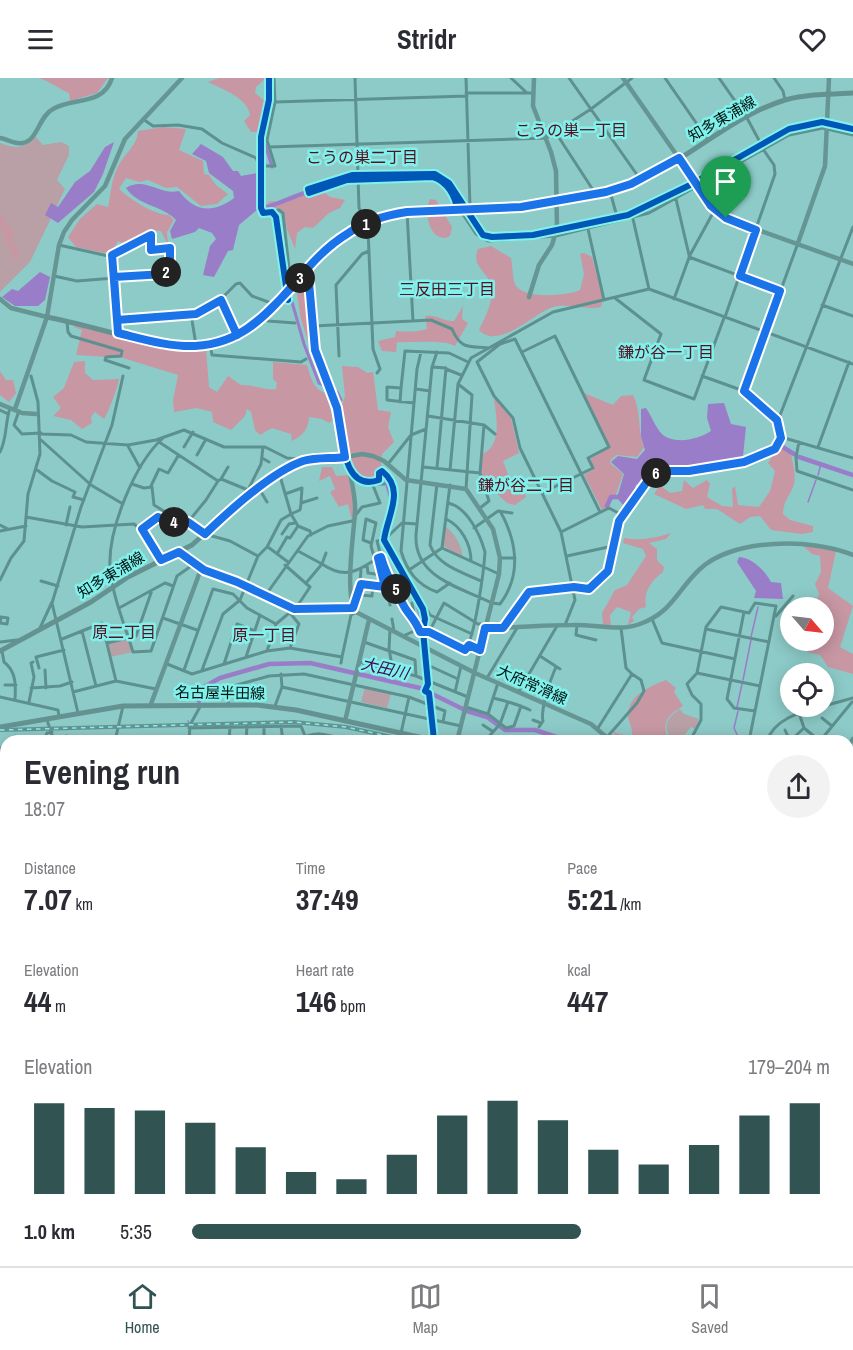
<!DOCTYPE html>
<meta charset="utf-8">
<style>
:root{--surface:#fff;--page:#f2f2f3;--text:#2b2b33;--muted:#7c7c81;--line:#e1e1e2;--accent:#315352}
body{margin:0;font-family:"Archivo Narrow","Noto Sans JP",sans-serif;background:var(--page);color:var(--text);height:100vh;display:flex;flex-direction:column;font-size:22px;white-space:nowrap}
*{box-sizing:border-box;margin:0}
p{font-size:20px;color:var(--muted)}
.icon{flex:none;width:33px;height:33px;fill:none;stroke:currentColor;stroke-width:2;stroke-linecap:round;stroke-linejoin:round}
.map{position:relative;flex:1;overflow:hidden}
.details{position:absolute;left:0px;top:657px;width:854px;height:531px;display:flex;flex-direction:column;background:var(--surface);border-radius:18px 18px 0 0;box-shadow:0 3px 15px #0003}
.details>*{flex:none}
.needle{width:39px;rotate:118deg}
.controls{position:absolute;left:780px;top:519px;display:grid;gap:12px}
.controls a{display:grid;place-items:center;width:54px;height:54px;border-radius:50%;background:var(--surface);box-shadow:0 3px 15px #0003;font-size:30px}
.pin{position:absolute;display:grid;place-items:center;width:51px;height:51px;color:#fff;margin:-62px -26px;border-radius:50% 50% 50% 0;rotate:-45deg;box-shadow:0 0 6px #0007}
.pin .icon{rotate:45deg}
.km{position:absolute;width:30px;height:30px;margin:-15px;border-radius:50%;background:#222;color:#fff;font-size:16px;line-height:30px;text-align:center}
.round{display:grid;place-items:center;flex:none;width:63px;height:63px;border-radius:32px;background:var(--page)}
.overview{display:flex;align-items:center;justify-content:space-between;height:102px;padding:0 24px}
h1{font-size:33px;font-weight:800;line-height:45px}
.metrics{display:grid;grid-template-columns:repeat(3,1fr);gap:9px;height:102px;padding:6px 24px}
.metrics div{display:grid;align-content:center}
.metrics b{font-size:30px;font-weight:800}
.metrics small{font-size:16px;font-weight:400}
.metrics p{font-size:16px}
.chart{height:168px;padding:12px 24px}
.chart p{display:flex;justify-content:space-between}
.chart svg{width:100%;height:108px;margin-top:6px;stroke:var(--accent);stroke-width:6}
ul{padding:0 24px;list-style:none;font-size:20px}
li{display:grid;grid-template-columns:96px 72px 1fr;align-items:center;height:45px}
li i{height:15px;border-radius:8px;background:var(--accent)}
header{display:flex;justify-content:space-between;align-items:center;height:78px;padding:0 24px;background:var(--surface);font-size:27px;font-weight:800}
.tab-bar{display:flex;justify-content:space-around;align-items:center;height:84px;border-top:2px solid var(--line);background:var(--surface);font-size:16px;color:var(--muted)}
.tab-bar a{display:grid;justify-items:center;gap:3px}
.tab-bar .selected{color:var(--accent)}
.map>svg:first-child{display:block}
</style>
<header><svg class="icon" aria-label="menu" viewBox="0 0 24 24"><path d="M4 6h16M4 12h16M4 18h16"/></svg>Stridr<svg class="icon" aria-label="heart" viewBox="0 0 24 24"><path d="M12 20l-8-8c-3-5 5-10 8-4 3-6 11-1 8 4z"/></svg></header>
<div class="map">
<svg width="853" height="1188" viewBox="0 0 853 1188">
<rect width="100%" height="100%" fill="#8dcbc8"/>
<!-- green -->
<path fill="#b8a0a6" d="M35 58 43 67 61 64 69 68V77L57 102 65 111 30 184 0 214V65C14 70 26 72 35 58Z
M444 448C455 454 462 468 463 481L444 468Z
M129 560 133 574 110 579 107 565Z
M365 609 391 616 387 630 361 624Z
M680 631 684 636 699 641 695 651 691 649 685 656 690 661 689 663H671C663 648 666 640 680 631Z"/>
<!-- forest -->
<path fill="#c797a4" d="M38 0H108L97 15 70 23 69 15C57 10 50 3 38 0Z
M219 0H266L256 9 255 15 266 24 261 54H251L244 43 250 37C248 20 222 11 208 4Z
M163 49 186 51 179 72 203 83 204 96 209 97 216 107 228 116 217 126 201 128 177 109 166 110 148 102 140 104 126 100 119 111C130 121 154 137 169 137L174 142 167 154 168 167 161 153 149 152 126 167 118 163 114 170 104 175 76 169 68 159 80 141 97 126 108 129C111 116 111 103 117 91 123 76 137 69 138 53Z
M324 114 330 119 345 122 340 130 329 135 313 150 305 149 297 155 295 171 287 151 284 133 265 127 271 123 278 124 295 116Z
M430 121 436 122 452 149 450 158 446 160C428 161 424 133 430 121Z
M0 136 14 154 13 164 20 176 14 182 0 147Z
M491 168 511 180C513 188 512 202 516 208 525 221 567 218 580 212L584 196 580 176 584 175 592 179 603 220 601 229C584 233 567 224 550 230 531 238 498 272 479 252 485 239 496 220 490 205 485 191 471 188 478 171Z
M303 201 307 204 311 271 301 242 296 209Z
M463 228 462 241 468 245 455 268C442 261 414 265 397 264L396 274 382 273 378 263 395 259 396 253C406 254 417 254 427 251L425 238C437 236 442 243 454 243Z
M77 247 182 271 206 270 209 309 217 314 228 298 241 307C254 306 263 313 276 311L277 305 273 301V284L307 287C311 299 313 312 326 315L335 340 329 345 322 341 309 339C308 352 303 357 292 363L291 356 272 350 260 357 255 352 251 334 247 331 245 338 231 352 213 344 212 334 197 330 174 334 173 322 178 297 123 280 76 277 82 252 74 249Z
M85 283V295L93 302 119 301C119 306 107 338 104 341L95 334 91 339 92 345 82 351 71 342 53 338 61 330 53 319 64 310 74 284Z
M342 288 358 289 367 295 373 294 378 332 391 334 388 349 394 364 382 376 381 390 375 403 363 398 361 400 352 391 348 382 356 379 349 376 343 358 341 330 345 318Z
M0 293 6 302H13L16 315 9 324 0 317Z
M584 315 613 327 621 318 633 317C642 336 637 351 644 369L637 379 617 377 611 381 610 385 623 396 614 422 610 420 607 429 602 432 584 397 594 391 590 381 610 369Z
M494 320 511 340 519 375 503 383 516 417 525 415 526 419 515 427 507 425 492 411H487L481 395 483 376C503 365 496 339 494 320Z
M778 369 791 376C793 387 797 398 793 409 789 419 783 424 783 436L790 442 813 448V454L802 456 771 452 760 438 750 439 740 446 717 431H705L703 427 686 431 654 416 660 407 670 415 682 413 684 402 693 410 707 402 710 406 707 419 722 428 733 429 732 411 735 408 738 427 759 429 770 413 775 393 768 385Z
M322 389H332L336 398 348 397 355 432 352 442 348 426 339 429 330 414 335 411 330 398 319 403Z
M671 455 666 461 649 465 657 471V482L664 489 663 494C651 503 643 514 646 529L639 531 632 539 634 543 628 547 631 534 617 529 610 537 611 548 603 547 602 535 615 512 627 507 646 478 643 471 623 465 624 460C640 463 656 460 671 455Z
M802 467 836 473 828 510 853 528 840 569 853 576V596L828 589 820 577 807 574 809 565 805 563 824 562V530L814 529 819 516 815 506 821 494 820 478 812 476Z
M666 602 676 610 674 614 683 628C668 637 660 645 669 663H635L622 659 619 663H614V654L630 659 632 657C633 649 628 644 628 637 629 616 651 608 666 602Z"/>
<!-- water -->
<path fill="#997dc8" d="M114 64 103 96 94 114 58 145 45 137 51 125 58 129 75 104 90 93 105 69Z
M201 66 223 79 233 93H238L241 98 257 95V132L239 147 233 172 228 173 214 199 203 197 210 168 216 161 212 155 199 150 195 154 172 161 170 153 176 142C162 127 138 128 126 110 145 98 160 118 179 113 195 135 214 135 234 120L233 113 209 95 206 83 192 76Z
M40 194 50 199 45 222 38 228H15L2 219 12 211 18 213Z
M724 325 731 346 746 349 743 378 730 384 653 393 636 407 632 421 624 428 617 420 624 396 611 384 618 378 637 381 645 372 641 359V331L646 330C651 337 653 344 658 351 668 369 698 362 711 353L707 340 708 326Z
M739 479C753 480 765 493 771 504L781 505 783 521 754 520 756 513 737 484Z
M48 1182H97L96 1188H50Z"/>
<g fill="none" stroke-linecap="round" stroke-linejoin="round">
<!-- stream -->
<path stroke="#997dc8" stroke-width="1.5" d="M818 397 821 386
M808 424 816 402
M751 559 758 529
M743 602 751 562
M199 624V623
M737 629 742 606
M738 633 734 650 740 663
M188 643 189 645"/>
<!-- canal -->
<path stroke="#997dc8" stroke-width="3" d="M272 0V21L264 62 272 89
M292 224 304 266 319 305 337 314 341 322
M384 398 392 424 381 457 382 463 416 524 422 543
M732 1182 736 1188"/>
<!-- river -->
<path stroke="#997dc8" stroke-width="4.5" d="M341 101 411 98
M445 102 478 155 496 161
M263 131 322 108
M636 137 792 53C814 47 831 47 853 55
M531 159 599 146
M781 368 794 376
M755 375 770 372
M799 379 853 397
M607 428 611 419H622
M199 623 204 609 220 600 269 586 310 585 420 610 467 633 487 639 505 652H535L569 663
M848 797 853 798"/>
<!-- street -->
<path stroke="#5d9190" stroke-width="3" d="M355 0 359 130 368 151 373 271 380 291 377 295
M466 0 470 129
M511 0 526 14
M569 0 640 101
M665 0 708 62
M719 0 747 40 761 66
M774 0 783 13 785 22
M466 15H531
M275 24 467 18
M143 41 153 48 178 47 202 51 222 65 256 80 260 88 262 134 267 136 279 132 283 135 290 200
M556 55 595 115
M269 69 546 60 591 31 632 0
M262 88H275L267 62 275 24 274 0
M610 113 617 139
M676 121 689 177
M457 130 445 106 433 99 347 102 309 115 308 111 352 97 435 96 449 105 483 157 492 159 533 157 628 137 690 107 789 51 822 44 853 51
M460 132 476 156 488 163 556 158 649 135 789 57 823 50 853 57
M407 134 413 243
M633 141 649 211
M588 151 604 222
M112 177 118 255
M689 179 780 213
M54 198 77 203 165 196 170 188V170L151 172V157L108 178 59 167
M615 220 661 256 644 302 694 321 724 240
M674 221 690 177 714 133
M221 222 236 256
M822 227 853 238
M191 236 196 267
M725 239 775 96 774 87 763 71
M263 240 268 243 295 245
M117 241 196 236 218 224 236 206 240 205 252 218 271 225
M67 244 68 254 71 258 122 273 121 278 106 279 105 282 129 290
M314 248 431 242 452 251C461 272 469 268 488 270
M210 266 212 277 301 284 306 281
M421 274 417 291 401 473C407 493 417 507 437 514L450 505
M437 274 432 289 416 457C414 500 460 509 492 525L500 526C522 497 517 463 500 433
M522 274 555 258 609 369 588 380 593 390 542 415
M339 278 336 207 362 176 369 173
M432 289 446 290 437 390
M446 291 461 297
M702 298 744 313 776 341 781 359 853 380
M458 306 472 317 466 411
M416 311 430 313
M744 313 798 165
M400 324 401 310
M414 325 387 322V309L401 310 405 273 449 275 468 284
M0 332 8 336
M19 333 14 347 22 356 41 355
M428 338 484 347 480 395 489 423 480 430
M777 345 853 149
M484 347 495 356
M41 356 71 357 86 364 128 367 156 362 184 352 224 369H265L287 380 309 382
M163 360C135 385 108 451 110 489 112 518 125 547 133 574L151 573 177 498 194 486
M41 362 91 407 123 426
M159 364 218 403 221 401 248 412 261 386 263 369
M799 364 796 379 797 393 853 412
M128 368 140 390
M184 369 193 354
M818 369 849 284
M0 374C7 361 5 345 10 330
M197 377 206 361
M262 380 269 384
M388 386 411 357 426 351
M423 389 480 395
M37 392 52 403 75 414 73 419 84 422
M450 392 458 306 471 280 553 234 649 211 853 286
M221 401 228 389
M132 406 144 410 152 409 154 427 170 437 168 443
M372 406H384
M437 406 430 467C438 488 462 494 481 503
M151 408 159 391 168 395 178 378
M260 412 267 424
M285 416 302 410 301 425 317 420
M355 438 362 429 380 425 372 405
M26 439 82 449 134 446 146 456 161 481
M446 441C461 448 471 466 471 483
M188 444 206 422 218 403
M0 447 8 451
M66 447 70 429
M298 448 291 436 300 432 301 426
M142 450 158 439 171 444H188L205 456 230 463 258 478
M474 450 498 433 512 435
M0 453 26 448
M561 454 609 430 622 437
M282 456 289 446 295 445
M371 465 363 462 366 441 376 445 371 468 375 482
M268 469 288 484
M442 470 450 407
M442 470 499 496
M298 473 322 486 306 505
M179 474 204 492 294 530H353L359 517 361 492
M326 475 322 486C344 501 357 494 376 481
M277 476 287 459 290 460 298 448 310 453 311 457
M567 478 613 468
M381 479 377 463 385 461 402 445 417 446
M378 480 381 479C386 498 396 513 405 530 411 539 417 543 420 554
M378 480 385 509
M500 480H515
M285 487 310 509 296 530
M367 487 368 495 382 497
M409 492 442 470
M0 502 11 480 24 463 28 416 40 376 38 324 31 298
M41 503 58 508
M361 506 387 509 390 527
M360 517 372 518 373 507
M418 517 430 537 472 556
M265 518 308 458 328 448 352 443
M412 525 415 541
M119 530 165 505 173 508
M744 534 727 621 734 630 755 633
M290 535 299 546 290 570
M774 537 776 538 793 518
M163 540 197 552
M392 541 394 553
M652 541 662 565 735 581
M0 545 1 539 8 540 7 546 0 545
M565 547 575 522 561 454 520 370 513 340 494 318 477 284 500 266 515 261 600 434
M577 547 576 557 596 562
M504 549 529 514 574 509 589 511C616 497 609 466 619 442 623 432 633 426 638 417 643 409 646 400 655 395 664 390 676 394 686 393 711 392 771 384 781 359
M40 550 52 524
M706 551 769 564
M390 552 389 571 393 593
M82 553 96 608
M429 554 444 525 478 546H486
M403 558 412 554
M62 561 102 545 116 603
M0 564 17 562
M364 564 415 582 416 598
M107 565 136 558 152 512
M422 567 420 554H429L465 572C475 561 484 491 485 474 480 456 467 429 448 425
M469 567 480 572
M2 573 4 584C16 593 16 607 15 621
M267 573 276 546 294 531
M540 578 560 591
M246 579 260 537
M359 584 416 598 468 619
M341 585 342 579
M167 586 192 596 267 573 290 570 342 579 351 537 355 535
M224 586 237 546 255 553
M39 590 36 579 64 572
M45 592 46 610
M184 592 213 511 233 516 247 530 276 546
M202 592 223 536 240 522 258 478 267 469 281 442 291 436 280 398
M697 595 760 608
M487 600 517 550
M430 602 429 589H432L458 601
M5 607H16
M282 609 443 644
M31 610 60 608 72 604
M519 613 557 548
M73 614 116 603 156 611
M455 614 461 588
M0 619 58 632 59 638
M493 620 498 605
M29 624 34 599 31 585 33 584
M228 627 230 609 269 598 304 596 409 619 445 633 443 644 461 648
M275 628 282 609 281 596
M521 628 514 648 506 650 488 636 493 620C506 623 518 626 530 632
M824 628 853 620
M466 629 488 636
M78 635 52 525 81 429 112 347 123 298
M799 635 804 650 820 663
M822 640 832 648
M47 642 54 663
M533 642 541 645
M483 647 492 653
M281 648 283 663
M539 649 543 643C540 632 551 600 556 589
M189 650 301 648 307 663
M598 650 632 596 626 590 621 550
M785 652 790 663
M401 655 409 619
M608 658 637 625 644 613 641 602 632 596
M54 661 67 658
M9 663 15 658 19 663
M44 663 47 655 52 654
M115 663 123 628
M189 663 190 647 201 627
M229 663 230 649
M246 663 247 648
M264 663V648
M298 663C315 651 328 657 347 663
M357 663H361
M379 663 380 658
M383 663H386
M485 663 500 646 508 624
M693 663 691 661 701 642V626L692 617 687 606 697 595 706 549 721 529 749 535 755 525 776 528 749 663
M767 663C774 641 801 634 821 628
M781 663 787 659
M790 663 804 650
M820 663 852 624
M0 671 6 666
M848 687 853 690
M0 691 6 686
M0 700 6 709
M0 700 6 695
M0 718 6 716
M0 732 6 731
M848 733 853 739
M0 762H6
M0 776H6
M0 789H6
M0 803H6
M0 815H6
M0 829 6 827
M848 829 853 832
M848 917 853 908
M0 963 3 988 0 1005
M848 967 853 964
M0 981 6 979
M848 988 853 986
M848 1032H853
M848 1039 853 1041
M0 1053 6 1057
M848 1080 853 1084
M848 1095 853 1098
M848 1124 853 1109
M848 1141 853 1139
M0 1153 6 1154
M0 1176H6
M39 1182 41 1188
M318 1182 322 1188
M504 1182 518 1188
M589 1182 598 1188
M728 1182 732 1188
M735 1182 740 1188
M559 1183 569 1188
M538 1188 541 1182
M580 1188 583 1182
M606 1188 613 1182
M617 1188 624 1182"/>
<!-- secondary -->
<path stroke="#659694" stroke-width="4.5" d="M623 0 715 132 750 149 853 186
M0 60C7 61 15 67 23 65 38 62 39 38 53 31 74 19 103 28 112 0
M798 165 825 88 829 0
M529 219 539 187 552 167 557 150 556 93 551 74 533 28 534 0
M0 221 11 230 47 239
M0 326 22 335 36 336
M15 331 47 239 59 167 64 154 72 142 105 108 125 61 182 0
M485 550C514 550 543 547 572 547 596 546 618 554 640 546 673 534 677 512 700 491 733 460 813 460 853 477
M151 626 201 491
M345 643 369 542
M457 663 499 496 500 480 493 451 466 411 406 402 384 383 373 378 362 376 346 379C350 395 356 417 355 434 354 454 344 518 356 534L475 595 591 646 611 663
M848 668 853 661
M848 785 853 786
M848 1013 853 1014
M525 1188 529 1182"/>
<!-- primary -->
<path stroke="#649291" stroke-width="5" d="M47 239C135 256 212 300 283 220 308 192 331 161 367 146 414 126 469 132 519 129 547 127 591 119 617 111 678 93 725 40 785 22 807 16 831 16 853 15
M0 573 91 524 128 499 192 467 237 426 293 388 309 382 346 379 337 330 315 272 308 193
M0 649 123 628 257 627 296 632 437 663
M0 743 6 741
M0 748 6 745
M848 857 853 861
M848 862 853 865
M0 1091 6 1095
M104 1182 109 1188"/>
<!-- highway -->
<path stroke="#659795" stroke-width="7" d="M0 1129 6 1131
M0 1134 6 1135
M0 1143 6 1144
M257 1182 282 1188
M278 1183 297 1188"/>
<defs>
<path id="rail" d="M0 652 294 644 346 649 410 663
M848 800 853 802"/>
</defs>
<!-- rail casing -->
<use href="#rail" stroke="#649492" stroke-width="4"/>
<!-- rail -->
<use href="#rail" stroke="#81f1eb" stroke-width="1.5" stroke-dasharray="4.5" stroke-linecap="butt"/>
<defs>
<path id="cycleway" d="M269 0V22L261 59V130L263 135 272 134 276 139 288 222
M457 132C456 119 447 103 433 99L347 102 309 115 308 111 352 97 435 96 449 105 483 157 492 159 533 157 628 137 690 107 789 51 822 44 853 51
M331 316C344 342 337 417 379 402V395L382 393C406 412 387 438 384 462L423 531 425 541 423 553 428 606 425 613 429 615 434 662 437 663"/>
</defs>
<!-- cycleway casing -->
<use href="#cycleway" stroke="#81f1eb" stroke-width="10"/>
<!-- cycleway -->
<use href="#cycleway" stroke="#0057b8" stroke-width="6"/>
</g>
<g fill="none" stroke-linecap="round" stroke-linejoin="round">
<defs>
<path id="route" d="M726 140 711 128 679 80 631 106 606 114 521 129 407 134C386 137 364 144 347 156 291 190 271 264 195 268 169 269 143 261 118 255L114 199 165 196 170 188V170L151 172V157L112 177 117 242 196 236 221 222 237 257C266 240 284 216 308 193L315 272 337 330 345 379C332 381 317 379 303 383 271 394 229 433 205 456L188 444 167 443 158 439 142 451 161 482 179 474 204 492 237 504 294 531 353 530 361 506 385 509 378 480 381 479C386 498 396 513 405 530 411 539 416 543 420 554H429L465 572 469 567 480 572 485 550H503L529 514 574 509 589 511 608 493 619 443 651 398 662 393H689L744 384 775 371 781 360 777 342 744 313 780 213 740 198 756 152 726 140"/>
</defs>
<!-- route casing -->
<use href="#route" stroke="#fff" stroke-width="12"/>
<!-- route -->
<use href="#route" stroke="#1a73e8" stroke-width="8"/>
</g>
<g text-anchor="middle" stroke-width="5" stroke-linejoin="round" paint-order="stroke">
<!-- street labels -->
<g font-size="15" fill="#001312" stroke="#81f1eb">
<text transform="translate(722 41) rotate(-30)" y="5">知多東浦線</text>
<text transform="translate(111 497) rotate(-31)" y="5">知多東浦線</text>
<text transform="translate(532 607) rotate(24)" y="5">大府常滑線</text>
<text transform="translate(220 615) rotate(1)" y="5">名古屋半田線</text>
</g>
<!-- neighbourhood labels -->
<g font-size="16" fill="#561123" stroke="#81f1eb">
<text x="571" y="58">こうの巣一丁目</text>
<text x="362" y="85">こうの巣二丁目</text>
<text x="447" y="217">三反田三丁目</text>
<text x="666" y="280">鎌が谷一丁目</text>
<text x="526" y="413">鎌が谷二丁目</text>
<text x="124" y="560">原二丁目</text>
<text x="264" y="563">原一丁目</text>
</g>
<!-- water labels -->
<g font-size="16" font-style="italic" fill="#3c0f54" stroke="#81f1eb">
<text transform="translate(385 590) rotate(13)" y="6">大田川</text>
</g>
</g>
</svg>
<div class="controls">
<a><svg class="needle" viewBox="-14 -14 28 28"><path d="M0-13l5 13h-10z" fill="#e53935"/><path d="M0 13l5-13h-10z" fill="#7c7c81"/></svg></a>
<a><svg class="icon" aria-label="locate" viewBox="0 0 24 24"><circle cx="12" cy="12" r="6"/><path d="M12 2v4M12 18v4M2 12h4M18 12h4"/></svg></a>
</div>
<div class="pin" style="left:726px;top:140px;background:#1e9e55"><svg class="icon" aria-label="arrive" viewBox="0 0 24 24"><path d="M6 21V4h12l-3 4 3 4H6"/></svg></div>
<b class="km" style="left:366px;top:146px">1</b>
<b class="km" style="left:166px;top:194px">2</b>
<b class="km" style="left:300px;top:200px">3</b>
<b class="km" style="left:174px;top:444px">4</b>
<b class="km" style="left:396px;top:511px">5</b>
<b class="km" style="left:656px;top:395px">6</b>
<section class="details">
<div class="overview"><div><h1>Evening run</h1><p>18:07</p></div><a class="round"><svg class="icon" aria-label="share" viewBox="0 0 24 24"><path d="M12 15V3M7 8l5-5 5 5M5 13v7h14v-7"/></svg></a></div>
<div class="metrics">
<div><p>Distance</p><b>7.07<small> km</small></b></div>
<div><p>Time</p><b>37:49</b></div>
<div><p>Pace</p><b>5:21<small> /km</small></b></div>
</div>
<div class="metrics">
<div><p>Elevation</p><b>44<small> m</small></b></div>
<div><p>Heart rate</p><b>146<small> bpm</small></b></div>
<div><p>kcal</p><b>447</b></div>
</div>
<div class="chart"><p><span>Elevation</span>179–204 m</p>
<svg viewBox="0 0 160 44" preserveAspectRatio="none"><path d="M5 44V7M15 44V9M25 44V10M35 44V15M45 44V25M55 44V35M65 44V38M75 44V28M85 44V12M95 44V6M105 44V14M115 44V26M125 44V32M135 44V24M145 44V12M155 44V7"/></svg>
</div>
<ul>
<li><b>1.0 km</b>5:35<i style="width:61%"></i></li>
</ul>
</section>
</div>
<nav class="tab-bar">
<a class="selected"><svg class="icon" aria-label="home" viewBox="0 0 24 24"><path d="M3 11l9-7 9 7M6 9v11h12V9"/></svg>Home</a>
<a><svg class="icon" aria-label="map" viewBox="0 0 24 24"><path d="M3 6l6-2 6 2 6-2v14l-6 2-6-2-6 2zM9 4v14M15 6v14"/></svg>Map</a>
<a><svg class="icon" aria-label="saved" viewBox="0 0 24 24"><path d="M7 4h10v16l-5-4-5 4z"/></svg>Saved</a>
</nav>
